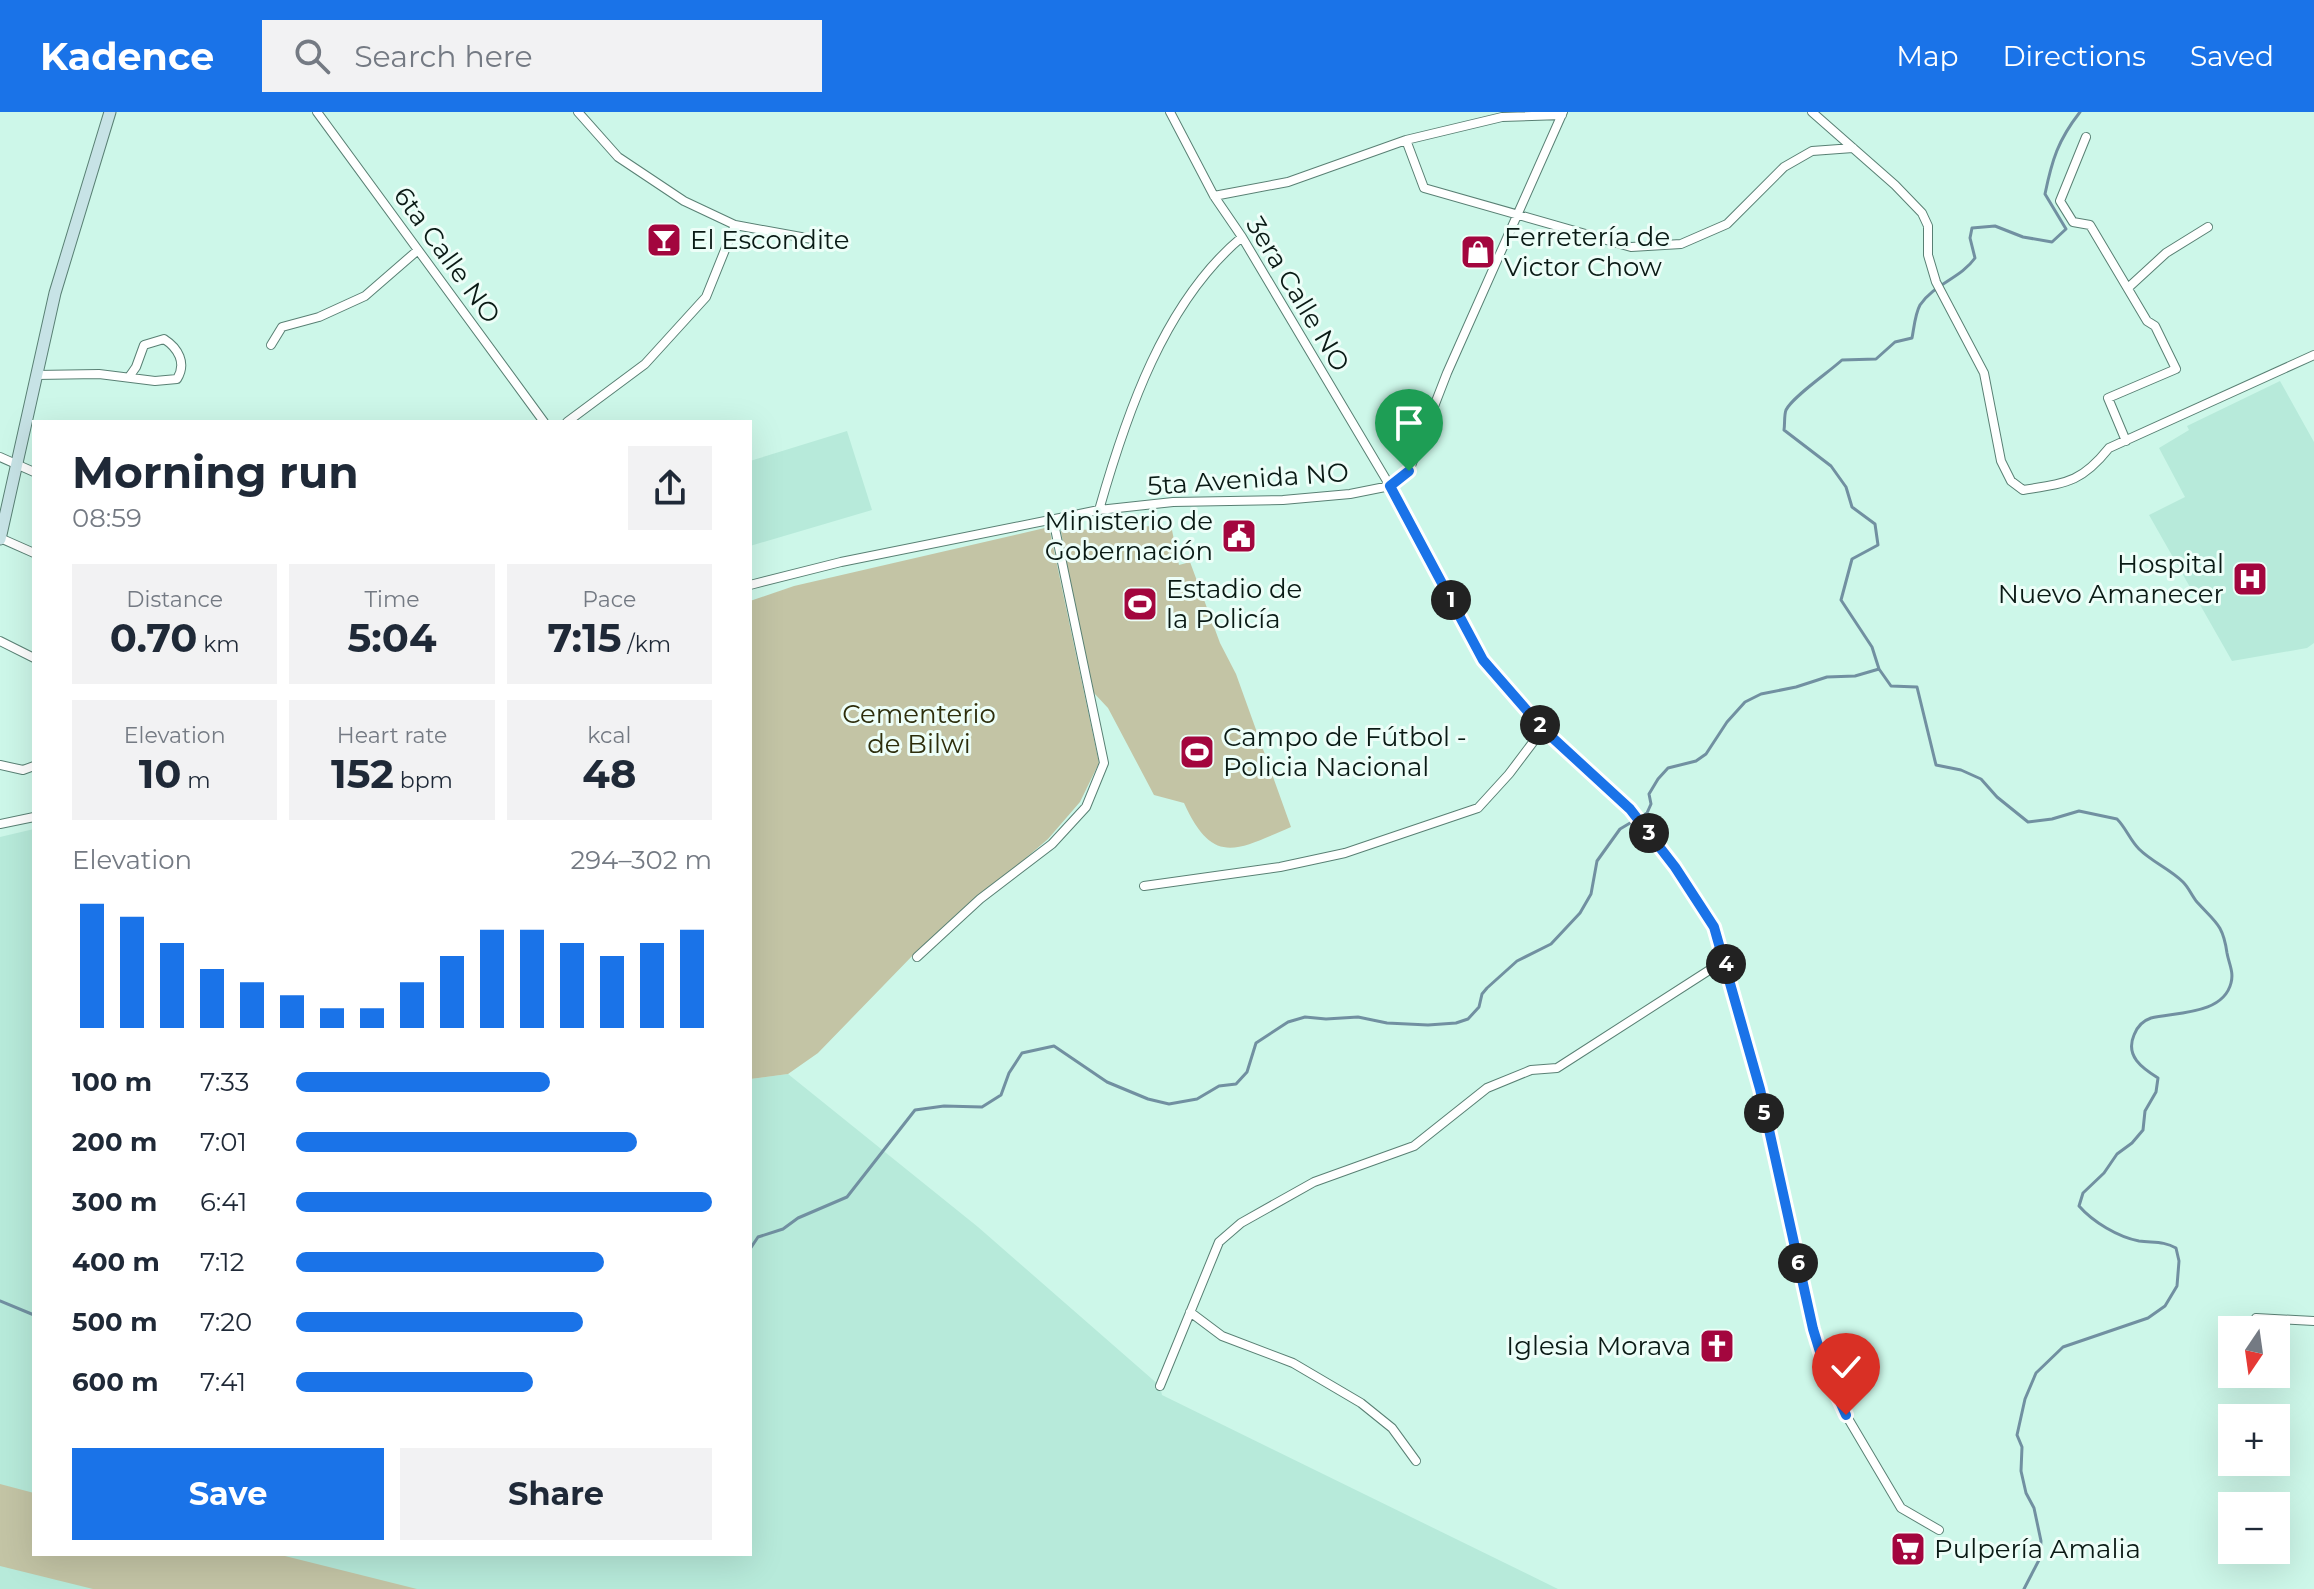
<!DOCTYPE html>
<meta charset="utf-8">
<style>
:root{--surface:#fff;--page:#f2f2f3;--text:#1f2937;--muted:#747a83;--accent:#1a73e8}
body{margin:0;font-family:Montserrat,sans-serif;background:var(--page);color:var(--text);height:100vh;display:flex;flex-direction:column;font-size:30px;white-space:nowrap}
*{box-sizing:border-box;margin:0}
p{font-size:26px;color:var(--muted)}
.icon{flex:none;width:44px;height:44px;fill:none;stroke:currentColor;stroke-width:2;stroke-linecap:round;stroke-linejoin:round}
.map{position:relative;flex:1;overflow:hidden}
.side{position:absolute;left:32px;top:308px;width:720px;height:1136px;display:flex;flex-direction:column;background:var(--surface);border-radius:0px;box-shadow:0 8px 32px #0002}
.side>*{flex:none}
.needle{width:52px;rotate:193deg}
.fabs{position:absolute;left:2218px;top:1204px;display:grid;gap:16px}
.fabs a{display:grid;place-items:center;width:72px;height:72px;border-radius:0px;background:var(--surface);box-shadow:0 8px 32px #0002;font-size:40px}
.pin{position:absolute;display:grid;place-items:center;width:68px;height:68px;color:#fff;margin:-82px -34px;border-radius:50% 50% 50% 0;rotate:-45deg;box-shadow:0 0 8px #0007}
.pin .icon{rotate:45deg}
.km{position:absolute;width:40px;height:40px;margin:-20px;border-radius:50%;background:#222;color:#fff;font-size:22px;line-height:40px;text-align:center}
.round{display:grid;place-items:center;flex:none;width:84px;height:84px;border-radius:0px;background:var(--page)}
.summary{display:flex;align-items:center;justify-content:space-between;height:136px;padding:0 40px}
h1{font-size:44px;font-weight:700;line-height:60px}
.stats{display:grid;grid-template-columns:repeat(3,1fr);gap:12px;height:136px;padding:8px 40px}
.stats div{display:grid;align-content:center;border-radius:0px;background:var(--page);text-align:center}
.stats b{font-size:40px;font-weight:700}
.stats small{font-size:22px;font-weight:400}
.stats p{font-size:22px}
.chart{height:224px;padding:16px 40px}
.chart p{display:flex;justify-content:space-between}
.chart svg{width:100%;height:144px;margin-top:8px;stroke:var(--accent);stroke-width:6}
.cta{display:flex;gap:16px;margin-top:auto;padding:16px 40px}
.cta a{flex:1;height:92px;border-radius:0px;background:var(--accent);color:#fff;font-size:32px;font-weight:700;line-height:92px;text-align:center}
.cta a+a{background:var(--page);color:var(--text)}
ul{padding:0 40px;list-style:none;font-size:26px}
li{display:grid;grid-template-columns:128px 96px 1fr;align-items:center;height:60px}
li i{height:20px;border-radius:10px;background:var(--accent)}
header{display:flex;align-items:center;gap:48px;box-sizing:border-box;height:112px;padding:0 40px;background:var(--accent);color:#fff}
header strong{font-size:38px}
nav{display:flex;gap:44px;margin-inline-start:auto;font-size:28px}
.search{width:560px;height:72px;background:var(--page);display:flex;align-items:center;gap:20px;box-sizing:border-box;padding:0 28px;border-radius:0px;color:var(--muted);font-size:30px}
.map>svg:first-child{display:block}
</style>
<header>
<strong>Kadence</strong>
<div class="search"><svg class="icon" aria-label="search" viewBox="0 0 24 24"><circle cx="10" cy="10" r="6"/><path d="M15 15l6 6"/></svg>Search here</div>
<nav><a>Map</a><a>Directions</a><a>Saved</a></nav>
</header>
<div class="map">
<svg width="2314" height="1477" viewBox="0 0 2314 1477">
<rect width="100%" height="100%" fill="#cdf7e9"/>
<!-- built -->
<path fill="#b7eada" d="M2280 269 2314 330V531L2307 536 2232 549 2149 403 2185 385 2159 336 2189 318 2187 314Z
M847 319 872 398 750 434V349Z
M34 717V1442H750V967L788 962 978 1115 1160 1274 1162 1283 1558 1477H0V725Z"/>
<!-- green -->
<path fill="#c3c4a5" d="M1171 413 1179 453 1190 450 1220 531 1236 562 1291 715C1237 738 1213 755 1184 691L1154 683 1108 596 1093 580 1081 532 1061 419Z
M1049 415 1099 651 1080 690 1048 727 916 840 818 941 788 962 750 967V489L794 474Z
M0 1372 34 1381V1442H277L417 1477H93L0 1454Z"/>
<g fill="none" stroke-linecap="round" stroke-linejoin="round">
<!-- stream -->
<path stroke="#7190a1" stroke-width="3" d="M750 1137 758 1125 783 1117 798 1106 847 1085 915 998 944 994 982 995 1001 983 1009 961 1022 941 1054 934 1107 970 1148 987 1169 992 1197 987 1219 974 1236 972 1247 960 1256 931 1288 910 1305 905 1326 907 1358 905 1387 911 1428 913 1456 911 1468 907 1479 895 1482 882 1487 876 1517 849 1551 832 1580 801 1591 782 1597 749 1620 717 1647 701 1651 692 1649 682 1658 667 1668 656 1696 649 1706 642 1727 610 1745 590 1761 582 1796 575 1827 565 1855 564 1879 557
M0 1189 34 1203
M2024 1477 2040 1446 2041 1429 2034 1396 2026 1381 2021 1359 2022 1335 2017 1323 2025 1287 2036 1261 2063 1235 2148 1206 2165 1194 2177 1174 2179 1149 2176 1136C2164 1129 2153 1131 2139 1129 2118 1125 2093 1110 2079 1094L2083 1081 2104 1061 2117 1042 2132 1031 2143 1018 2145 999 2156 980 2158 966C2142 956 2125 944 2134 923 2137 915 2142 909 2151 906 2175 900 2223 903 2231 871 2234 860 2229 852 2227 841 2223 812 2215 810 2197 790 2192 784 2189 776 2183 770 2170 757 2152 750 2139 737 2130 728 2126 716 2117 707L2079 699 2052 707 2028 710 1997 685 1981 667 1961 658 1936 653 1917 575 1891 574 1879 557 1872 535 1841 488 1852 447 1878 433 1875 412 1852 395 1846 375 1831 354 1784 318C1785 312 1784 303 1786 298 1792 285 1829 260 1842 248L1876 247 1895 230 1912 226C1914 216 1915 202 1920 193 1934 172 1961 166 1975 146L1970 126 1972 116 1995 114 2023 125 2052 130 2066 117 2045 82C2052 48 2058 28 2080 0"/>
<defs>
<path id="street" d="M317 0 544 310
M1170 0 1214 84 1242 125 1390 374 1483 548 1543 617 1630 697 1675 755 1714 815 1760 977 1813 1217 1825 1256 1846 1303 1901 1396 1939 1418
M1812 0 1895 73 1922 101 1928 114V143L1936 170 1984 261 2001 349 2011 369 2023 378C2066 371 2081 371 2109 336L2314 243
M2086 25 2060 89 2073 110 2090 113 2147 209 2155 214 2176 257 2108 286 2126 329
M1406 28 1424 76 1631 135 1681 132 1727 112 1784 55 1812 39 1853 36
M1214 84 1288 70 1406 28 1502 5 1562 3
M735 113 823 129 845 130
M2129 175 2166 141 2208 115
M271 233 282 215 319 205 365 184 418 138
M36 263 99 262 155 269 177 267C187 251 178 236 164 227L144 233 136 255 129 265
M567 310 645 252 706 185 735 113 684 89 618 45 578 0
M0 345 34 360
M1099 398C1126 303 1164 190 1242 125
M0 426 34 441
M750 473 841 450 1099 398 1173 390 1283 388 1350 382 1390 374 1409 359 1447 261 1563 0
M0 529 34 546
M0 653 23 658 34 654
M0 712 34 705
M1144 774 1280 755 1345 741 1478 696 1509 662 1543 617
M917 845 980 787 1052 732 1086 695 1104 651 1053 407
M1190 1200 1222 1224 1293 1251 1361 1291 1392 1316 1416 1349
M2256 1206 2314 1209
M1160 1274 1219 1130 1241 1111 1314 1070 1414 1034 1487 976 1531 958 1557 956 1725 848"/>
<path id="secondary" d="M0 427 55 181 110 0"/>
</defs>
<!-- street casing -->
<use href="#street" stroke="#598074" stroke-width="10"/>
<!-- secondary casing -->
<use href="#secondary" stroke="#598074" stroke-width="13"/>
<!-- street -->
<use href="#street" stroke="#fff" stroke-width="8"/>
<!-- secondary -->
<use href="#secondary" stroke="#c7e3e6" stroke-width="11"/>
</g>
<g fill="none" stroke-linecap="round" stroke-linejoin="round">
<defs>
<path id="route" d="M1409 359 1390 374 1483 548 1543 617 1630 697 1675 755 1714 815 1760 977 1813 1217 1825 1256 1846 1303"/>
</defs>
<!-- route casing -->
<use href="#route" stroke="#fff" stroke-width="16"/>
<!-- route -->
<use href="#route" stroke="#1a73e8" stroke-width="10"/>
</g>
<!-- icons -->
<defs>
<symbol id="bar-square" viewBox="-11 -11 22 22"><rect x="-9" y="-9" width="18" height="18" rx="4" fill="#a3063e" stroke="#edfef8"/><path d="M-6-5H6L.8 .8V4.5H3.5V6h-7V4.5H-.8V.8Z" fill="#fff"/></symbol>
<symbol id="shop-square" viewBox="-11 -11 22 22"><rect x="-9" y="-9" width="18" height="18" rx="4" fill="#a3063e" stroke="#edfef8"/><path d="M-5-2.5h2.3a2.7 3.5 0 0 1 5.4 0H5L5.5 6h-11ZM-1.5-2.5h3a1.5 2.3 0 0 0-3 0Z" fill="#fff"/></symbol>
<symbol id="civic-square" viewBox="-11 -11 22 22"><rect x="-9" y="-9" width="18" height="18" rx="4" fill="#a3063e" stroke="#edfef8"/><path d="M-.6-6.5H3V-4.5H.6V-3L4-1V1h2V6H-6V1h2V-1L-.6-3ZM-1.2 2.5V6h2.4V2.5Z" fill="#fff"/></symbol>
<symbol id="hospital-square" viewBox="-11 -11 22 22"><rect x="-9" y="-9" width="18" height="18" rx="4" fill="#a3063e" stroke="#edfef8"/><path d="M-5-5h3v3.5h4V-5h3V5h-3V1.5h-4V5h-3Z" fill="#fff"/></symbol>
<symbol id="stadium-square" viewBox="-11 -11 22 22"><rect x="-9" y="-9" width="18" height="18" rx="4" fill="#a3063e" stroke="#edfef8"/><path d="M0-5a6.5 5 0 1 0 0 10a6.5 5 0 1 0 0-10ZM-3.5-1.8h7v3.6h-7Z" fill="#fff"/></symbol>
<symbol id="church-square" viewBox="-11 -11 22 22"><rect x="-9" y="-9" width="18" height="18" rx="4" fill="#a3063e" stroke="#edfef8"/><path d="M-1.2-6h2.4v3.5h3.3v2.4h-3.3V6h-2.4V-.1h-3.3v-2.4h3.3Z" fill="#fff"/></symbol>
<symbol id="supermarket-square" viewBox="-11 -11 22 22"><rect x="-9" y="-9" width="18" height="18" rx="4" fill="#a3063e" stroke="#edfef8"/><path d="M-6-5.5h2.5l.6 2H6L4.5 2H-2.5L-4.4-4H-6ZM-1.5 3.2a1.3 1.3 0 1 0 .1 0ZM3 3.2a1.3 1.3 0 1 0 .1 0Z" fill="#fff"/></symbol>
</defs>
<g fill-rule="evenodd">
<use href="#bar-square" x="644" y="108" width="40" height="40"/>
<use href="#shop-square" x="1458" y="120" width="40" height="40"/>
<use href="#civic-square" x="1219" y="404" width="40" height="40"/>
<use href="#hospital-square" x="2230" y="447" width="40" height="40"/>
<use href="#stadium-square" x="1120" y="472" width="40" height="40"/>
<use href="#stadium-square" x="1177" y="620" width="40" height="40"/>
<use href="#church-square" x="1697" y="1214" width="40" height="40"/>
<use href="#supermarket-square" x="1888" y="1417" width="40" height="40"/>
</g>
<g text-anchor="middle" stroke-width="6" stroke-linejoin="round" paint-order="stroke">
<!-- poi labels -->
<g font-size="26" fill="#0a1a15" stroke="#edfef8" text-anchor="start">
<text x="1504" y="134">Ferretería de<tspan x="1504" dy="30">Victor Chow</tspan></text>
<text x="690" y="137">El Escondite</text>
<text x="1213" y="418" text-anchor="end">Ministerio de<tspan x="1213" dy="30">Gobernación</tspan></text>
<text x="2224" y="461" text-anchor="end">Hospital<tspan x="2224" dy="30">Nuevo Amanecer</tspan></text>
<text x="1166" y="486">Estadio de<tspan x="1166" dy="30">la Policía</tspan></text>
<text x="1223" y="634">Campo de Fútbol -<tspan x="1223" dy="30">Policia Nacional</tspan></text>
<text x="1691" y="1243" text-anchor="end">Iglesia Morava</text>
<text x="1934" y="1446">Pulpería Amalia</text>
</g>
<!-- street labels -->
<g font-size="26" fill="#0a1a15" stroke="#edfef8">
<text transform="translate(447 143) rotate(54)" y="9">6ta Calle NO</text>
<text transform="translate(1298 182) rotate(59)" y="9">3era Calle NO</text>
<text transform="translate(1248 367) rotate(-4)" y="9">5ta Avenida NO</text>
</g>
<!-- park labels -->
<g font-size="26" fill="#2d2d0b" stroke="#edfef8">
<text x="919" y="611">Cementerio<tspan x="919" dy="30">de Bilwi</tspan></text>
</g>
</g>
</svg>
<div class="fabs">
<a><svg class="needle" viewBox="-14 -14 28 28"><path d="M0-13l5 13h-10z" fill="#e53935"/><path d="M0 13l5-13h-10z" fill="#747a83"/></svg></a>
<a>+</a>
<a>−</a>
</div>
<div class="pin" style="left:1409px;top:359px;background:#1e9e55"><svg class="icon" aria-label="arrive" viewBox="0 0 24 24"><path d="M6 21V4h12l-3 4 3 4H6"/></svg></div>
<div class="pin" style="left:1846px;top:1303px;background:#d93025"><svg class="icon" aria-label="check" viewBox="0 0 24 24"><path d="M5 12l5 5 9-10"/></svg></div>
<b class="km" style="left:1451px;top:488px">1</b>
<b class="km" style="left:1540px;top:613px">2</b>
<b class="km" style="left:1649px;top:721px">3</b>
<b class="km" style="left:1726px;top:852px">4</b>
<b class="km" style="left:1764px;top:1001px">5</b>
<b class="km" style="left:1798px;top:1151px">6</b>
<section class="side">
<div class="summary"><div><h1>Morning run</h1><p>08:59</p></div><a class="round"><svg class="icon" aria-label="share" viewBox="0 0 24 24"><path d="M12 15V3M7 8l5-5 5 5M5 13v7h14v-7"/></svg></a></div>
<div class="stats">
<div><p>Distance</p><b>0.70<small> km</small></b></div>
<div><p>Time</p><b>5:04</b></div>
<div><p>Pace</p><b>7:15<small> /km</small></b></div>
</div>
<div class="stats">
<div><p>Elevation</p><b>10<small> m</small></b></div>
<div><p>Heart rate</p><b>152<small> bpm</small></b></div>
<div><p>kcal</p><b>48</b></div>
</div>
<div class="chart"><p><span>Elevation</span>294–302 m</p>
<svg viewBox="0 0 160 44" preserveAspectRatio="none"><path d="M5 44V6M15 44V10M25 44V18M35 44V26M45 44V30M55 44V34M65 44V38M75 44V38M85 44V30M95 44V22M105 44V14M115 44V14M125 44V18M135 44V22M145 44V18M155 44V14"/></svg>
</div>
<ul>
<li><b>100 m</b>7:33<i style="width:61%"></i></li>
<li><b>200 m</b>7:01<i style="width:82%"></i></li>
<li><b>300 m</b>6:41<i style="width:100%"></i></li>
<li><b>400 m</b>7:12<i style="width:74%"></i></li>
<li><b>500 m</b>7:20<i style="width:69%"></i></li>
<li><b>600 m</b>7:41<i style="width:57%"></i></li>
</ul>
<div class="cta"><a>Save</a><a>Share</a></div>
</section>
</div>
